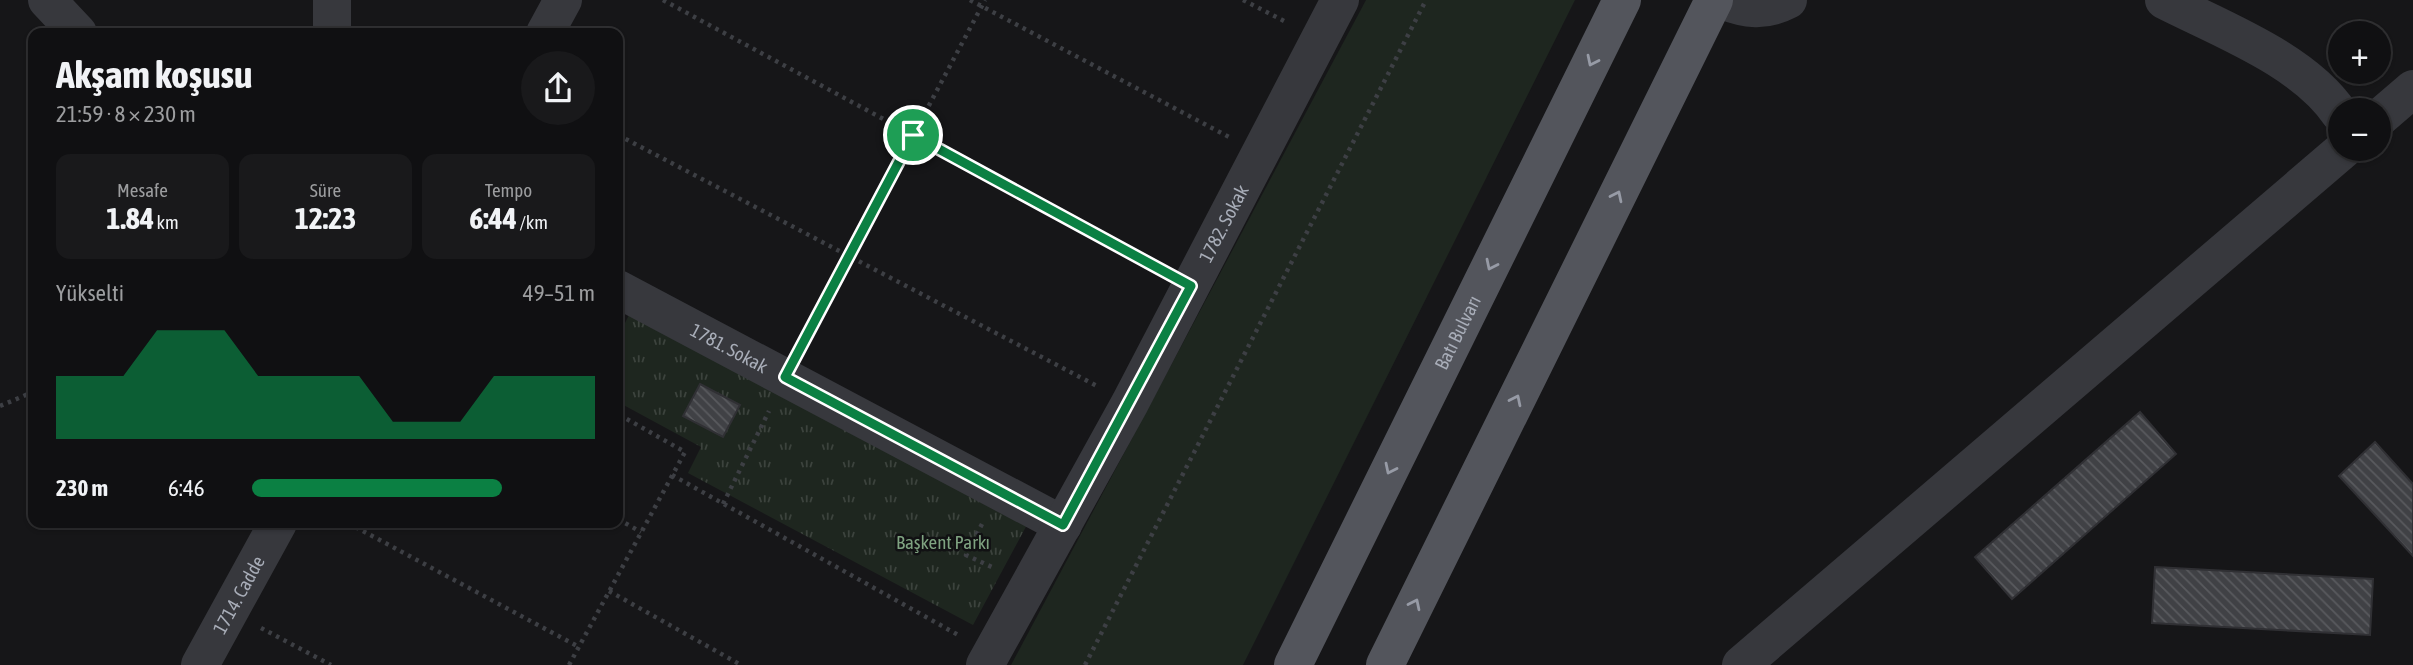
<!DOCTYPE html>
<html lang="tr">
<meta charset="utf-8">
<style>
:root{--surface:#101012;--page:#19191b;--text:#f1f3f6;--muted:#9c9d9f;--line:#303032;--accent:#0b8043}
body{margin:0;font-family:"Asap Condensed",sans-serif;background:var(--page);color:var(--text);height:100vh;display:flex;flex-direction:column;font-size:26px;white-space:nowrap}
*{box-sizing:border-box;margin:0}
p{font-size:23px;color:var(--muted)}
.icon{flex:none;width:38px;height:38px;fill:none;stroke:currentColor;stroke-width:2;stroke-linecap:round;stroke-linejoin:round}
.map{position:relative;flex:1;overflow:hidden}
.drawer{position:absolute;left:28px;top:28px;width:595px;height:500px;display:flex;flex-direction:column;background:var(--surface);border-radius:14px;box-shadow:0 2px 5px #0004,0 0 0 2px var(--line)}
.drawer>*{flex:none}
.fabs{position:absolute;left:2328px;top:21px;display:grid;gap:14px}
.fabs a{display:grid;place-items:center;width:63px;height:63px;border-radius:50%;background:var(--surface);box-shadow:0 2px 5px #0004,0 0 0 2px var(--line);font-size:35px}
.pin{position:absolute;display:grid;place-items:center;width:60px;height:60px;color:#fff;margin:-30px;border:4px solid #fff;border-radius:50%;box-shadow:0 2px 7px #0007}
.round{display:grid;place-items:center;flex:none;width:74px;height:74px;border-radius:37px;background:var(--page)}
.headline{display:flex;align-items:center;justify-content:space-between;height:119px;padding:0 28px}
h1{font-size:38px;font-weight:700;line-height:52px}
.stats{display:grid;grid-template-columns:repeat(3,1fr);gap:10px;height:119px;padding:7px 28px}
.stats div{display:grid;align-content:center;border-radius:14px;background:var(--page);text-align:center}
.stats b{font-size:30px;font-weight:700}
.stats small{font-size:19px;font-weight:400}
.stats p{font-size:19px}
.chart{height:196px;padding:14px 28px}
.chart p{display:flex;justify-content:space-between}
.chart svg{width:100%;height:126px;margin-top:7px;fill:var(--accent);opacity:.7}
ul{padding:0 28px;list-style:none;font-size:23px}
li{display:grid;grid-template-columns:112px 84px 1fr;align-items:center;height:52px}
li i{height:18px;border-radius:9px;background:var(--accent)}
.map>svg:first-child{display:block}
</style>
<div class="map">
<svg width="2413" height="665" viewBox="0 0 2413 665">
<defs>
<pattern id="park-tufts" width="24" height="20" patternUnits="userSpaceOnUse" patternTransform="scale(1.75)"><rect width="24" height="20" fill="#1e261f"/><path d="M3 7l-1-3M5 7V3M7 7l1-3M15 17l-1-3M17 17v-4M19 17l1-3" fill="none" stroke="#3c433d"/></pattern>
<pattern id="building-back-hatch" width="6" height="6" patternUnits="userSpaceOnUse" patternTransform="scale(1.75)"><rect width="6" height="6" fill="#404145"/><path d="M-1 5l2 2M0 0l6 6M5-1l2 2" fill="none" stroke="#595a5e"/></pattern>
</defs>
<rect width="100%" height="100%" fill="#161618"/>
<!-- grass -->
<path fill="#1e261f" d="M1366 0H1575L1243 665H1011Z"/>
<!-- park -->
<path fill="url(#park-tufts)" d="M632 309 1029 521 973 625 688 473 701 447 618 402V337Z"/>
<!-- building -->
<path fill="url(#building-back-hatch)" stroke="#303034" stroke-width="2" d="M700 384 740 405 723 437 683 416Z
M2140 412 2176 454 2012 599 1975 557Z
M2375 442 2413 484V556L2339 476Z
M2155 567 2373 579 2370 635 2152 623Z"/>
<g fill="none" stroke-linecap="round" stroke-linejoin="round">
<!-- path -->
<path stroke="#3d3f44" stroke-width="4.5" stroke-dasharray="3.5 5" stroke-linecap="butt" d="M663 0 1161 269
M970 0 1229 137
M1243 0 1288 23
M618 135 1097 386
M801 346 985 0
M0 406 33 392
M672 475 960 636
M723 504 769 411
M618 519 641 532
M348 523 579 647
M982 524 966 555 996 569
M609 591 741 665
M261 628 331 665
M569 665 685 452 618 414
M1085 665 1426 0"/>
<!-- minor -->
<g stroke="#37383d" stroke-width="38">
<path d="M47 0 78 33"/>
<path d="M1722 0C1746 10 1765 12 1788 0"/>
<path d="M2164 0C2221 29 2304 60 2340 114"/>
<path d="M332 33V0"/>
<path d="M545 33 563 0"/>
<path d="M2378 119 2413 89"/>
<path id="s1" d="M618 289 1063 525"/>
<path id="s2" d="M200 665 278 523"/>
<path id="s3" d="M985 665 1130 403 1340 0"/>
<path d="M1741 665 2344 149"/>
</g>
<!-- major -->
<g stroke="#53555c" stroke-width="38">
<path id="s4" d="M1293 665 1622 0"/>
<path d="M1385 665 1714 0"/>
</g>
</g>
<!-- one-way arrows -->
<defs><path id="oneway-chevron" d="M-2-3.5L2.5 0L-2 3.5" fill="none" stroke-width="1.6" stroke-linecap="round" stroke-linejoin="round" transform="scale(1.75)"/></defs>
<g stroke="#979ba6">
<use href="#oneway-chevron" transform="translate(1592 61) rotate(116)"/>
<use href="#oneway-chevron" transform="translate(1617 196) rotate(-64)"/>
<use href="#oneway-chevron" transform="translate(1491 265) rotate(116)"/>
<use href="#oneway-chevron" transform="translate(1516 400) rotate(-64)"/>
<use href="#oneway-chevron" transform="translate(1390 469) rotate(116)"/>
<use href="#oneway-chevron" transform="translate(1415 604) rotate(-64)"/>
</g>
<g fill="none" stroke-linecap="round" stroke-linejoin="round">
<defs>
<path id="route" d="M913 135 1191 286 1063 525 785 377Z"/>
</defs>
<!-- route casing -->
<use href="#route" stroke="#fff" stroke-width="14"/>
<!-- route -->
<use href="#route" stroke="#0b8043" stroke-width="9"/>
</g>
<g text-anchor="middle" stroke-width="5" stroke-linejoin="round" paint-order="stroke">
<!-- street labels -->
<g font-size="19" fill="#a8adb8" stroke="#111113">
<text dy="7" stroke="none"><textPath href="#s3" startOffset="502">1782. Sokak</textPath></text>
<text dy="7" stroke="none"><textPath href="#s4" startOffset="371">Batı Bulvarı</textPath></text>
<text dy="7" stroke="none"><textPath href="#s1" startOffset="126">1781. Sokak</textPath></text>
<text dy="7" stroke="none"><textPath href="#s2" startOffset="80">1714. Cadde</textPath></text>
</g>
<!-- park labels -->
<g font-size="19" fill="#7fa381" stroke="#111113">
<text x="943" y="549">Başkent Parkı</text>
</g>
</g>
</svg>
<div class="fabs">
<a>+</a>
<a>−</a>
</div>
<div class="pin" style="left:913px;top:135px;background:#1e9e55"><svg class="icon" aria-label="arrive" viewBox="0 0 24 24"><path d="M6 21V4h12l-3 4 3 4H6"/></svg></div>
<section class="drawer">
<div class="headline"><div><h1>Akşam koşusu</h1><p>21:59 · 8 × 230 m</p></div><a class="round"><svg class="icon" aria-label="share" viewBox="0 0 24 24"><path d="M12 15V3M7 8l5-5 5 5M5 13v7h14v-7"/></svg></a></div>
<div class="stats">
<div><p>Mesafe</p><b>1.84<small> km</small></b></div>
<div><p>Süre</p><b>12:23</b></div>
<div><p>Tempo</p><b>6:44<small> /km</small></b></div>
</div>
<div class="chart"><p><span>Yükselti</span>49–51 m</p>
<svg viewBox="0 0 160 44" preserveAspectRatio="none"><path d="M0 44V22L10 22L20 22L30 6L40 6L50 6L60 22L70 22L80 22L90 22L100 38L110 38L120 38L130 22L140 22L150 22L160 22V44z"/></svg>
</div>
<ul>
<li><b>230 m</b>6:46<i style="width:73%"></i></li>
</ul>
</section>
</div>
